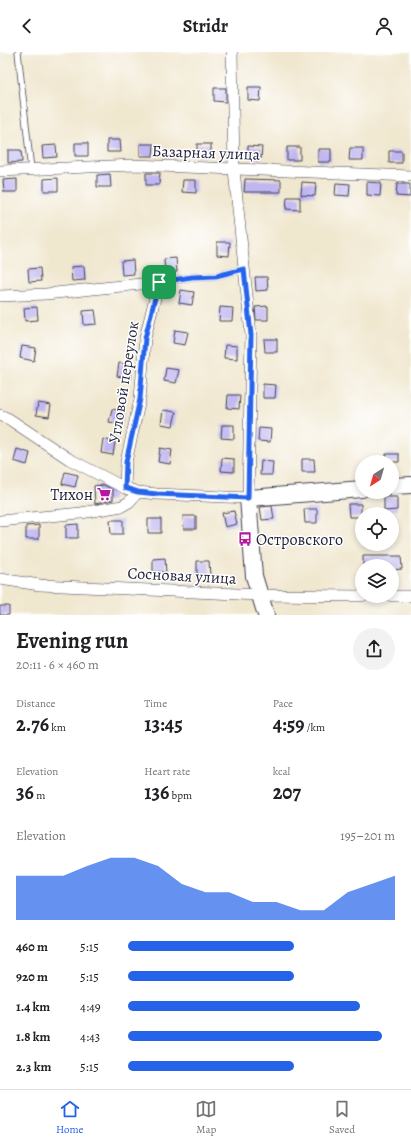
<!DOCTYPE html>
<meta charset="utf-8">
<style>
:root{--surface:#fff;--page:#f2f2f2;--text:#202124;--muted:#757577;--line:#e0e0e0;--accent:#2563eb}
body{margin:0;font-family:Alegreya,serif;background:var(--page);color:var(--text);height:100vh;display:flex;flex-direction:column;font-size:15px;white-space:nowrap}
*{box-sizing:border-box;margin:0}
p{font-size:13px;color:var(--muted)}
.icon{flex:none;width:22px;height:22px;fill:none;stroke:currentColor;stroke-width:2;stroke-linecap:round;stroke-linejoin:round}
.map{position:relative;height:563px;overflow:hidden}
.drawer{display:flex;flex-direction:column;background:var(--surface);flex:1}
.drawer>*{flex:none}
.needle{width:26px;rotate:217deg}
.fabs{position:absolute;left:355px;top:403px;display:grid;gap:8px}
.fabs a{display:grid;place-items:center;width:44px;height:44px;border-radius:50%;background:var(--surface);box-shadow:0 2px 6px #0003;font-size:20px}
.pin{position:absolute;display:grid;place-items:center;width:34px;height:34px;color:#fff;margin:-17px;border-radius:8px;box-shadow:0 2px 6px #0006}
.round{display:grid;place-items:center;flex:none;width:42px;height:42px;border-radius:21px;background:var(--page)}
.head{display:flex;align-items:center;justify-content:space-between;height:68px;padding:0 16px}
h1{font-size:22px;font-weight:700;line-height:30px}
.figures{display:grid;grid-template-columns:repeat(3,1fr);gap:6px;height:68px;padding:4px 16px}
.figures div{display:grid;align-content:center}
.figures b{font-size:20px;font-weight:700}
.figures small{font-size:11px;font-weight:400}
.figures p{font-size:11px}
.chart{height:112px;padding:8px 16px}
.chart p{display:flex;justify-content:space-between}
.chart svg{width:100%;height:72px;margin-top:4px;fill:var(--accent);opacity:.7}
ul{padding:0 16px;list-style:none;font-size:13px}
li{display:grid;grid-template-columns:64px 48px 1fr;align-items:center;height:30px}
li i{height:10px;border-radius:5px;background:var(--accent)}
header{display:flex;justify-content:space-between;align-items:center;height:52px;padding:0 16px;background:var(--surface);font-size:18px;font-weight:700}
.tabs{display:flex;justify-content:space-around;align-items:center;height:56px;border-top:1px solid var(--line);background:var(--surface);font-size:11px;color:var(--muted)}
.tabs a{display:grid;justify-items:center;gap:2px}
.tabs .selected{color:var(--accent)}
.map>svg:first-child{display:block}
</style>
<header><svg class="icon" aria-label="back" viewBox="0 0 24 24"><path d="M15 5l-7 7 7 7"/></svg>Stridr<svg class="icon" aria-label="person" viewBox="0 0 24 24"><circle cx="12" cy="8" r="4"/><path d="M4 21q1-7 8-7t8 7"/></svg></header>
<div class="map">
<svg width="411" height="563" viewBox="0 0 411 563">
<rect width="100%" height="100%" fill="#fff"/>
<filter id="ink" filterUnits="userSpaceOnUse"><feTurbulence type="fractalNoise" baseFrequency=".025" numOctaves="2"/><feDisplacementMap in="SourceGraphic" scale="8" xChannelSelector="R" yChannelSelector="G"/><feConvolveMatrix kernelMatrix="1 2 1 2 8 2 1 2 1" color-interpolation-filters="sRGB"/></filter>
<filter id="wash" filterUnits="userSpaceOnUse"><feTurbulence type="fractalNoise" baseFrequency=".012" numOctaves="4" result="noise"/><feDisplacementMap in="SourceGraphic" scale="16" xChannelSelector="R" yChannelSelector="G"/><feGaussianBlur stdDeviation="0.9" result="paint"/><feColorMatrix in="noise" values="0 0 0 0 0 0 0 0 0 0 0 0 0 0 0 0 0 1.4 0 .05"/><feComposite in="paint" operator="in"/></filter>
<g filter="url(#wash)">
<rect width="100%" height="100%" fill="#f0e7cf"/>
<g id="blocks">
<!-- building -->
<path fill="#c0b6f1" d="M248 35H261L260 49 248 48Z
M214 36H226V50L214 49Z
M107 88H120L121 100H107Z
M75 91H88V104H75Z
M140 92H154L153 104H140Z
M197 92H211V105H197Z
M56 93 57 105 43 106 42 94Z
M248 94 262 95 261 107 248 106Z
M287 95H300V108H287Z
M350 96H363V108H349Z
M318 97H331V110H318Z
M8 98H21L22 110 8 111Z
M389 99H402V111H389Z
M146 121H160L159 133H146Z
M110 122 111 135H97V123Z
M58 126V139H44V127Z
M17 127V140H4L3 128Z
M245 127 281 128V140H244Z
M183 128H196V141L182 140Z
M302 130 316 131 315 144 301 143Z
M367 130 381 131 380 144 367 143Z
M336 131 350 132 349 144 335 143Z
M397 132H410V145L396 144Z
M287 145H300V158L286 157Z
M217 190H230L229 204 217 203Z
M176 206 177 220H165L164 207Z
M133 208 134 222 122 223 121 209Z
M84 214 85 228 72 229 71 215Z
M40 216 41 229 29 230 28 217Z
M255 225H267L268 238 256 239Z
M181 238 194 240 192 253 179 251Z
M268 254V268H256L255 255Z
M37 255 38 268 25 269 24 256Z
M220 255 233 256 232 269H219Z
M95 258 97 272 84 273 83 259Z
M175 278 188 280 185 293 173 291Z
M264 287H277V300H265Z
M225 293 237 294V307L224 306Z
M22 294 36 296 34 309 20 306Z
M119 311 132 313 130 327 117 324Z
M166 316 179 318 176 331 164 329Z
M263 332 276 333 275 346H263Z
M228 343H240L239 357 227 356Z
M38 351 51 353 49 365 36 363Z
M112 357 124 359 122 372 109 370Z
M163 358 176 360 173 374 161 372Z
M222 373H234V387L221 386Z
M259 376 271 377 270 390 258 389Z
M103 387 115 390 113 403 101 401Z
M160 396 172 398 170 412 158 410Z
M17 397 30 401 27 413 14 409Z
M386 402H399V410H386Z
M222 406 234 407V420L221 419Z
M302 407H314L315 420H302Z
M261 409 273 410 272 423H260Z
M65 420 78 423 75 435 62 432Z
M104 433 113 438V448L95 452 94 434Z
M384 445H397V458L384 459Z
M348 452H361V465H349Z
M272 454 274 467 262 468 260 455Z
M304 457H317V471H305Z
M234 459 237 472 225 475 222 461Z
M183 464H196V477H184Z
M148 467H161V481H148Z
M110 468H123V482H111Z
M78 472V486H66V473Z
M39 473V487H26V474Z
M363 504H401L402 517 392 518V514H363Z
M165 506 166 520H153V507Z
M197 509H209L210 523H197Z
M0 554H9V563H0Z"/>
</g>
</g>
<g filter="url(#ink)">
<use href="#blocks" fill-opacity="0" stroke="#414051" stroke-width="1"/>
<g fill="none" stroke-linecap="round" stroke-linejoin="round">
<defs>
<path id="lane" d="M18 0 31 118
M159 230 193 225 216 224 244 217"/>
<path id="street" d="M0 119 133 113 411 124
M0 244 46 242 159 230 145 286 140 347 126 410 125 436
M0 363 9 367 69 407 125 436 138 440 157 442 248 446 251 283 234 118 232 0
M0 469 81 461 122 454 129 450 138 440
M0 527 40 533 259 543 362 544
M392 544H411"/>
<path id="secondary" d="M392 434 411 433
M266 563 254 524 248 446 362 437"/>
</defs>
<!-- lane casing -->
<use href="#lane" stroke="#414051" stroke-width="7"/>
<!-- street casing -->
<use href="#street" stroke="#414051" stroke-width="12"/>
<!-- secondary casing -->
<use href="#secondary" stroke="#414051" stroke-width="18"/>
<!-- lane -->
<use href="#lane" stroke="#fff" stroke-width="5.5"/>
<!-- street -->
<use href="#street" stroke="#fff" stroke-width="11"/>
<!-- secondary -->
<use href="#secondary" stroke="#fff" stroke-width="16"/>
</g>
</g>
<g fill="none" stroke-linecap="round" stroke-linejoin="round" filter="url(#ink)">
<defs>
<path id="route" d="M244 217 251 283 248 446 157 442 138 440 125 436 126 410 140 347 145 286 159 230 192 225 216 224Z"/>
</defs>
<!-- route casing -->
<use href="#route" stroke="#fff" stroke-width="8"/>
<!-- route -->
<use href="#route" stroke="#2563eb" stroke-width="5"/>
</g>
<!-- icons -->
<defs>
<symbol id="supermarket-bare" viewBox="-9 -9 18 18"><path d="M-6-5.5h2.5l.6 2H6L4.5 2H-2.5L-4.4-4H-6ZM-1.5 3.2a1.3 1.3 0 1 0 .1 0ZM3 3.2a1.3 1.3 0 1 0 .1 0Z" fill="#b5179e" stroke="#fff" stroke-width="2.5" paint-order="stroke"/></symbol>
<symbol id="bus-bare" viewBox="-9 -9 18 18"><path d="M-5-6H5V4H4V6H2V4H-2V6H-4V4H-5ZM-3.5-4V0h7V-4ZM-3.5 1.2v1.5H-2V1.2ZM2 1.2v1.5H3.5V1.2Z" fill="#b5179e" stroke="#fff" stroke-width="2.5" paint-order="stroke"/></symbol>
</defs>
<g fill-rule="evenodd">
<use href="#supermarket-bare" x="94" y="432" width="20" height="20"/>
<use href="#bus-bare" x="235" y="477" width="20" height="20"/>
</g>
<g text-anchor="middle" stroke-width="3" stroke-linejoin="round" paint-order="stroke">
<!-- street labels -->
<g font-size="16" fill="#22223b" stroke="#fff">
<text transform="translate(206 100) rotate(2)" y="6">Базарная улица</text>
<text transform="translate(123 330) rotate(-81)" y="6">Угловой переулок</text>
<text transform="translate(182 523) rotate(3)" y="6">Сосновая улица</text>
</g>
<!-- poi labels -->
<g font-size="16" fill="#22223b" stroke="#fff" text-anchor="end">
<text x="93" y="448">Тихон</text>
<text x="256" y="493" text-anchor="start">Островского</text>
</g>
</g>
</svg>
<div class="fabs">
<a><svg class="needle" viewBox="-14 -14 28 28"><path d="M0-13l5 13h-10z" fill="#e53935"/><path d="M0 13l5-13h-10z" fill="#757577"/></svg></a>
<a><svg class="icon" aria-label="locate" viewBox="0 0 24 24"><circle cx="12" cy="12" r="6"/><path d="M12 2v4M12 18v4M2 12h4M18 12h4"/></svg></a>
<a><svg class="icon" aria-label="layers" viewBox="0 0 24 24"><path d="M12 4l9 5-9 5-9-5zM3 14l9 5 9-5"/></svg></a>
</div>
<div class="pin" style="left:159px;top:230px;background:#1e9e55"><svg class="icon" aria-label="arrive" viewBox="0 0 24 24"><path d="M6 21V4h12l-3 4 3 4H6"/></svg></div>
</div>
<section class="drawer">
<div class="head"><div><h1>Evening run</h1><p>20:11 · 6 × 460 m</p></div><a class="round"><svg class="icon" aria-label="share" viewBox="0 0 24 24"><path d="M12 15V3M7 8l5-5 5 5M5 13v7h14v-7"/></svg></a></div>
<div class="figures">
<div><p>Distance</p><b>2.76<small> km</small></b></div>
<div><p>Time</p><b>13:45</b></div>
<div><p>Pace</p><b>4:59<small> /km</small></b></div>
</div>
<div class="figures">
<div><p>Elevation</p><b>36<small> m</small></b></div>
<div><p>Heart rate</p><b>136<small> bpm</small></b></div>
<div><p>kcal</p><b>207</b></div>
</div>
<div class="chart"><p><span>Elevation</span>195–201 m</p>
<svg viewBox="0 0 160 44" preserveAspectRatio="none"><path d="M0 44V17L10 17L20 17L30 11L40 6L50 6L60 11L70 22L80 27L90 27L100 33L110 33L120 38L130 38L140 27L150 22L160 17V44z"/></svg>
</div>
<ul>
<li><b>460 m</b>5:15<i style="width:62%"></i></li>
<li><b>920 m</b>5:15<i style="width:62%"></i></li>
<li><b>1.4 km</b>4:49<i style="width:87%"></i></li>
<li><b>1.8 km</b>4:43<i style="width:95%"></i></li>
<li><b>2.3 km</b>5:15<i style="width:62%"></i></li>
</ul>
</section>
<nav class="tabs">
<a class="selected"><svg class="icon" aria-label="home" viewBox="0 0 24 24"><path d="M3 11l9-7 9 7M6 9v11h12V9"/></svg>Home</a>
<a><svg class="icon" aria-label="map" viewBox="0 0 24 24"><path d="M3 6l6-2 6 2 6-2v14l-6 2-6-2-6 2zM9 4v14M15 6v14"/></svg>Map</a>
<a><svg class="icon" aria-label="saved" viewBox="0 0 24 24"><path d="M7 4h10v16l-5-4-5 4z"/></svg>Saved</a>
</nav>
